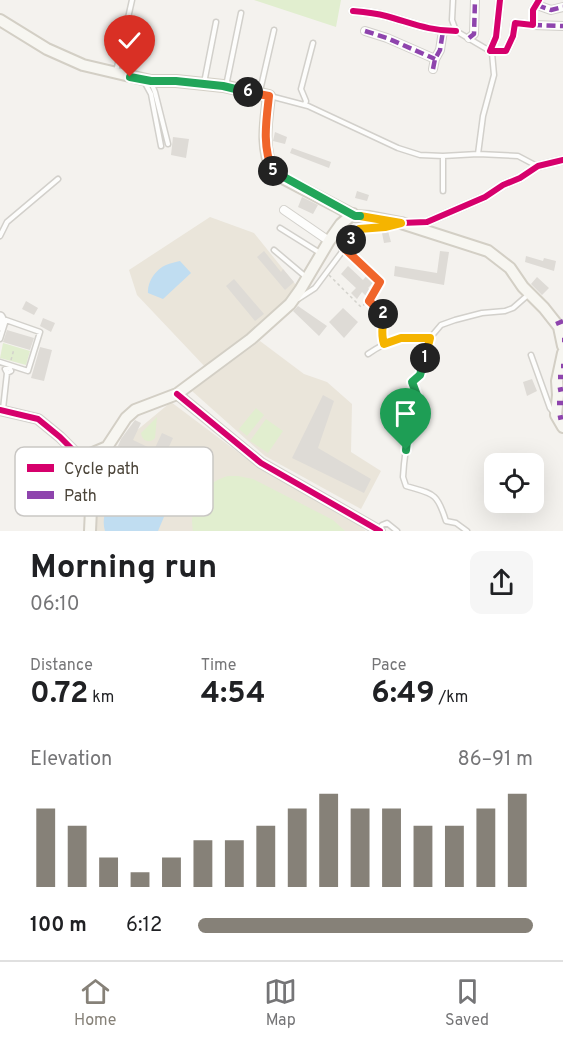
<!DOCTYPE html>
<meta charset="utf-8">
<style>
:root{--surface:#fff;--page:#f6f6f6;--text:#202124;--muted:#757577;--line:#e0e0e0;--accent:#868178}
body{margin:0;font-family:Overpass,sans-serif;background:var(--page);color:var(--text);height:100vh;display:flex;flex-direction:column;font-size:22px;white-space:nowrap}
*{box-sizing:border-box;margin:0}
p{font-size:20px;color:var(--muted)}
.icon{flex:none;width:33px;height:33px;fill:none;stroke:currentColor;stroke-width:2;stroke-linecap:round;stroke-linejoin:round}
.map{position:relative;height:531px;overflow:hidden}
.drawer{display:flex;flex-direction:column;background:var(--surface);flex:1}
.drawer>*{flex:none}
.buttons{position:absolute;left:484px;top:453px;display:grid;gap:12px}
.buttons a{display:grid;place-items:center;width:60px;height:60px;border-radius:12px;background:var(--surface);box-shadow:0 6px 24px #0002;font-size:30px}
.pin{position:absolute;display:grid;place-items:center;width:51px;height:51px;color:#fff;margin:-62px -26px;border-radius:50% 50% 50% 0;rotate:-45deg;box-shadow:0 0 6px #0007}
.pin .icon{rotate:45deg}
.km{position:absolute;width:30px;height:30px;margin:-15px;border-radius:50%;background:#222;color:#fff;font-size:16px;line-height:30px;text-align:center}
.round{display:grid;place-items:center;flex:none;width:63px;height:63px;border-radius:12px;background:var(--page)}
.overview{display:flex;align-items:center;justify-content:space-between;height:102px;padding:0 30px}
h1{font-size:33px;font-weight:700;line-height:45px}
.stats{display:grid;grid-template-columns:repeat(3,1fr);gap:9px;height:102px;padding:6px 30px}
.stats div{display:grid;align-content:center}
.stats b{font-size:30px;font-weight:700}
.stats small{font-size:16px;font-weight:400}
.stats p{font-size:16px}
.chart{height:168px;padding:12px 30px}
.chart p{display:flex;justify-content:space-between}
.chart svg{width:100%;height:108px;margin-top:6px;stroke:var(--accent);stroke-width:6}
ul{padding:0 30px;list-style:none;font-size:20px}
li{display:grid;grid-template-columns:96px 72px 1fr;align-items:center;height:45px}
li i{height:15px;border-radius:8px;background:var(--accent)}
.tab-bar{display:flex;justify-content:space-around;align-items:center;height:84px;border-top:2px solid var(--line);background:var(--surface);font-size:16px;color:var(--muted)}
.tab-bar a{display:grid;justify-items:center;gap:3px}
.tab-bar .active{color:var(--accent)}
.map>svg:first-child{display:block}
</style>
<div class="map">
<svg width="563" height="531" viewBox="0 0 563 531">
<rect width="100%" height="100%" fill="#f4f2ee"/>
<!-- education -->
<path fill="#eae5da" d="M210 217 254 233 300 290 208 370 137 295 129 270Z
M260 341 304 374 327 382 352 404 351 452 381 471 361 509 265 456 192 391Z
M171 402 247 459 359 525 366 531H93L87 459 118 446Z"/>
<!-- green -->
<path fill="#e1eecf" d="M254 0H341L336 27Z
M3 343 30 351 26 365 0 358Z
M256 408 264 415 247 436 239 429Z
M157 417 155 438C149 444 142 441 141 433Z
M266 419 283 431 268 453 250 441Z
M228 476H238L253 479 333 520 345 531H193C188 505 203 483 228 476Z"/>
<!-- water -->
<path fill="#c0ddf1" d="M180 261 191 273 163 299 148 293C147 282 156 269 166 265 170 263 176 262 180 261Z
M130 480C145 482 164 489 169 505L158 531H105C99 512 115 490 130 480Z"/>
<!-- building -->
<path fill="#dedbd6" d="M275 132 287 137 285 144 273 141Z
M173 137 189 139 186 158 171 155Z
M292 148 331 162 329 168 290 153Z
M357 191 369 195 367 201 355 198Z
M302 197 318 205 313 214 298 207Z
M388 231 391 242 384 243 382 233Z
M264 251 281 272 283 269 294 282 285 290 257 257Z
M440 251 449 252 444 285 394 276 395 266 437 273Z
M526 256 543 261 544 258 556 261 554 271 525 262Z
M348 266 363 280 368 274 375 281 368 288 371 290 366 296 362 292 357 299 351 293 356 288 341 274Z
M537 277 549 288 542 295 531 284Z
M234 279 264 314 255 321 226 286Z
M26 301 38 308 34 315 22 309Z
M298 306 327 326 319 336 293 311Z
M343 308 358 322 344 338 329 322Z
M43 318 55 323 51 332 40 326Z
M7 330 34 338 30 350 3 342Z
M40 347 52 350 44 381 31 378Z
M532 379 537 391 527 396 523 382Z
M323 395 334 401 318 448 371 479 364 493 292 458Z
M135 420 141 423 133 440 154 450 162 433 173 438 160 466 118 446 121 439Z"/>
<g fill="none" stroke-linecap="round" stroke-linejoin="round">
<defs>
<path id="service" d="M453 0 452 20 456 31 490 51 492 53 494 75 483 116 478 154
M116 72 132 0
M151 82 155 92 168 144
M145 83 151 94 161 146
M204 83 216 22
M226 86 241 13
M260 91 274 30
M270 96 308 106 398 148 420 155 443 156 478 154 518 156 537 166
M305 105 306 101 301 89 313 43
M443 191V156
M280 228 320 253
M0 236 7 222 58 179
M274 250 306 277
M298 299 315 288 359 229 385 227 392 225
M0 339 6 320 40 332 28 371 0 362
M368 354C393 337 401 338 430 338
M531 355 550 408 554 413
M3 409 7 373 5 369 9 367 11 371 7 373
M379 529 382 525 387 523 397 531
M467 531 456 523 446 521C437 492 433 494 406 486L403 477 404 464 408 432 418 398 412 382 420 375 430 338 441 325 455 320 482 313 505 311 513 308 529 294"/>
<path id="minor" d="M500 0 496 37 490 51H506L513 36 515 23 533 25V10L539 0
M537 5 551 10 563 7
M353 11C364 12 375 13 386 16 412 23 429 31 456 31
M533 25 563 26
M365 31 387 38 435 59
M469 38 474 34 475 0
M433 69 435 59 440 50 443 31
M284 210 329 241
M408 223 427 222 485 197 503 185 520 178 538 166 563 160"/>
<path id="tertiary" d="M0 317 2 321 0 326
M177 394 261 463 380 531
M0 410 38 419 60 437 81 458"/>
<path id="secondary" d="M0 20 47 49 83 65 151 81H176L223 86 269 96C266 123 261 146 273 173L355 216 370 217 401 223 488 251 510 268 523 287 544 308 559 327 563 346
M563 353 557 381 558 395 556 415 563 427
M90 531 92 487 82 466 81 458 107 447 126 418 135 410 177 394 251 339 290 304 300 290 329 241 341 224 353 214"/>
</defs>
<!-- service casing -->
<use href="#service" stroke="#d2d0cb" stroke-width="7"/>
<!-- minor casing -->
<use href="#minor" stroke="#d2d0cb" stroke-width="10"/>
<!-- tertiary casing -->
<use href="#tertiary" stroke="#d2d0cb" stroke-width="12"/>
<!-- secondary casing -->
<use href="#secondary" stroke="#d3cfc5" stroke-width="14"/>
<!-- path -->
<path stroke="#d3d2cc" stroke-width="1.5" stroke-dasharray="3 3" stroke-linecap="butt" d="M329 275 361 307 369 301 380 282 347 251
M369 301 383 314 381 333 383 340
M11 360 14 349"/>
<!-- service -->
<use href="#service" stroke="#fdfdfc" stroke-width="4"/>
<!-- minor -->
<use href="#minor" stroke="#fdfdfc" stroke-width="8"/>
<!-- tertiary -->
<use href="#tertiary" stroke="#fdfdfc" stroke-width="9"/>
<!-- secondary -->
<use href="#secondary" stroke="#f7f6f1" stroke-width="10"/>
<!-- quiet -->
<path stroke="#8e44ad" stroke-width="4.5" stroke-dasharray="9 4.5" stroke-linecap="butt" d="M537 5 551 10 563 7
M533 25 563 26
M365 31 387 38 435 59
M469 38 474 34 475 0
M433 69 435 59 440 50 443 31
M556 324 563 321
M562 340H563
M561 366H563
M558 377H563
M558 390 563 389
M557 403H563
M558 418 563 417"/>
<defs>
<path id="cycleway" d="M500 0 496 37 490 51H506L513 36 515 23 533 25V10L539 0
M353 11C364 12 375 13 386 16 412 23 429 31 456 31
M401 223 427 222 485 197 503 185 520 178 538 166 563 160
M177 394 261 463 380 531
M0 410 38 419 60 437 81 458"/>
</defs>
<!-- cycleway casing -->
<use href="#cycleway" stroke="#fff" stroke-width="10"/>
<!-- cycleway -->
<use href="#cycleway" stroke="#d6006c" stroke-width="6"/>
</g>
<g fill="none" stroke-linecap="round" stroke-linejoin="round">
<defs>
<path id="split-1" d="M406 450 408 432 418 398 412 382 420 375 425 358"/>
<path id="split-2" d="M383 314C384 326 380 331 384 344L401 338H430L425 358"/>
<path id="split-3" d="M351 240 345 249 380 282 369 301 383 314"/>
<path id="split-4" d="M351 240 359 229 385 227 401 223 360 216"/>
<path id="split-5" d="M273 171 355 216H360"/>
<path id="split-6" d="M248 92 269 96C266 122 262 147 273 171"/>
<path id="split-7" d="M130 77 151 81H176L223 86 248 92"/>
</defs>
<!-- split-1 casing -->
<use href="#split-1" stroke="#fff" stroke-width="12"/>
<!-- split-2 casing -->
<use href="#split-2" stroke="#fff" stroke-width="12"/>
<!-- split-3 casing -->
<use href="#split-3" stroke="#fff" stroke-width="12"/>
<!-- split-4 casing -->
<use href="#split-4" stroke="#fff" stroke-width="12"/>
<!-- split-5 casing -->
<use href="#split-5" stroke="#fff" stroke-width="12"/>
<!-- split-6 casing -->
<use href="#split-6" stroke="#fff" stroke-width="12"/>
<!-- split-7 casing -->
<use href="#split-7" stroke="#fff" stroke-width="12"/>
<!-- split-1 -->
<use href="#split-1" stroke="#22a559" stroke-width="8"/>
<!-- split-2 -->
<use href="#split-2" stroke="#f5b400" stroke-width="8"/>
<!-- split-3 -->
<use href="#split-3" stroke="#f0652b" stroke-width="8"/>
<!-- split-4 -->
<use href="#split-4" stroke="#f5b400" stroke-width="8"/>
<!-- split-5 -->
<use href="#split-5" stroke="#22a559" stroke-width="8"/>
<!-- split-6 -->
<use href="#split-6" stroke="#f0652b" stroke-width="8"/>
<!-- split-7 -->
<use href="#split-7" stroke="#22a559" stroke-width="8"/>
</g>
<!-- legend -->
<rect x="15" y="447" width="198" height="69" rx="9" fill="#fff" stroke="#c9c7c4" stroke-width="1.5"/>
<rect x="27" y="464" width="27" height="8" fill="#d6006c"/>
<rect x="27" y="491" width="27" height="8" fill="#8e44ad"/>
<g font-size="16" fill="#4b4439">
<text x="64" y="474">Cycle path</text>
<text x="64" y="501">Path</text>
</g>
</svg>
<div class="buttons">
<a><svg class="icon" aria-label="locate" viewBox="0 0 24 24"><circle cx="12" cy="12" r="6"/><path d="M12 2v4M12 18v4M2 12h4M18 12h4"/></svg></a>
</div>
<div class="pin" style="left:406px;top:450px;background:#1e9e55"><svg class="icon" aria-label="arrive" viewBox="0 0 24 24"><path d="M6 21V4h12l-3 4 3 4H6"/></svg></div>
<div class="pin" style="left:130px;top:77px;background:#d93025"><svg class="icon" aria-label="check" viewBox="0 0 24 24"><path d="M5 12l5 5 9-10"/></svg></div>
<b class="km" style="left:425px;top:358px">1</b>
<b class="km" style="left:383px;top:314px">2</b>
<b class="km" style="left:351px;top:240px">3</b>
<b class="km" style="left:273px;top:171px">5</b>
<b class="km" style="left:248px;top:92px">6</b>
</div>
<section class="drawer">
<div class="overview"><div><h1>Morning run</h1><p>06:10</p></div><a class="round"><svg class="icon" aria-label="share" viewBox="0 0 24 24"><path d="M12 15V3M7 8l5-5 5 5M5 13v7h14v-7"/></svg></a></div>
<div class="stats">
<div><p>Distance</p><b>0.72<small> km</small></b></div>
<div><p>Time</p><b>4:54</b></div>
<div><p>Pace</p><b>6:49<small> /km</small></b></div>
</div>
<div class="chart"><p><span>Elevation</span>86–91 m</p>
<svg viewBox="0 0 160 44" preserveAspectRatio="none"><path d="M5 44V12M15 44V19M25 44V32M35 44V38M45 44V32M55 44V25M65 44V25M75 44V19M85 44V12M95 44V6M105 44V12M115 44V12M125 44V19M135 44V19M145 44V12M155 44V6"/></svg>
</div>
<ul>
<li><b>100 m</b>6:12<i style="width:100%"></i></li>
</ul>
</section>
<nav class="tab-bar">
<a class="active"><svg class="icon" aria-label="home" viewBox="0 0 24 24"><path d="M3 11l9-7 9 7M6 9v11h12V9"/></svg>Home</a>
<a><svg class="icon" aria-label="map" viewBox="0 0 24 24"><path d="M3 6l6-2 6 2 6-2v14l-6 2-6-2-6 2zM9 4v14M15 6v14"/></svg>Map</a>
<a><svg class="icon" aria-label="saved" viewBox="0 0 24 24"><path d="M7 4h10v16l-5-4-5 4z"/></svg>Saved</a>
</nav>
